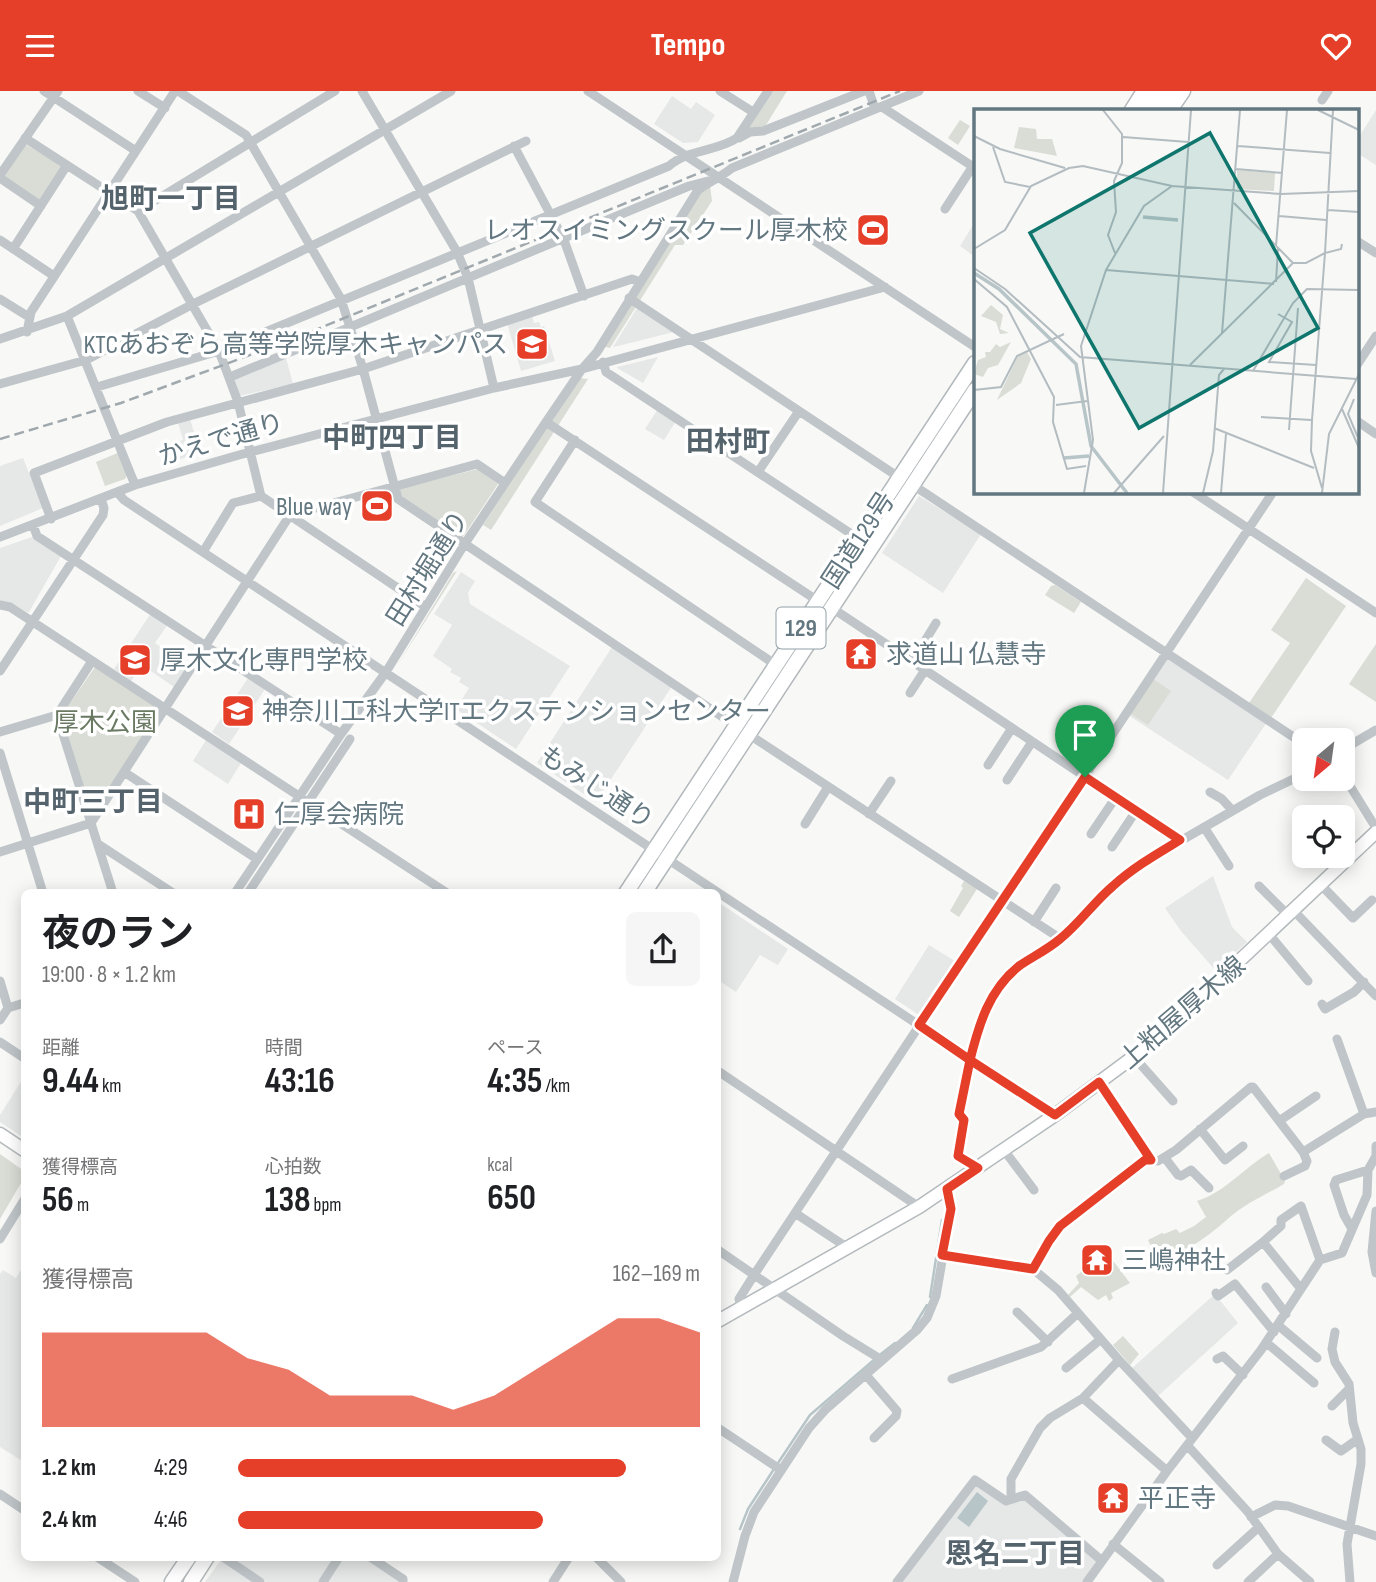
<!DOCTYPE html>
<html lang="ja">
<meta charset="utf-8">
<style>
:root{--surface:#fff;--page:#f6f6f6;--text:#202124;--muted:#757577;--accent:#e53f29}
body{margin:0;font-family:"Sofia Sans Condensed","Noto Sans JP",sans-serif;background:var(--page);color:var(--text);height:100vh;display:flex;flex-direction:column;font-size:26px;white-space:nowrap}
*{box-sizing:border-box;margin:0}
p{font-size:23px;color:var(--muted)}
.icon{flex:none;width:38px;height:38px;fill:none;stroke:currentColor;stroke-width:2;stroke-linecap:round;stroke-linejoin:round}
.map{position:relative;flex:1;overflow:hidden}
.details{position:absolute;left:21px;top:798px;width:700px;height:672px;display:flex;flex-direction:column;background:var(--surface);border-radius:10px;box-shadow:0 4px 18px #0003}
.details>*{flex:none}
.needle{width:46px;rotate:209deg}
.controls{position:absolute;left:1292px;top:637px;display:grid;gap:14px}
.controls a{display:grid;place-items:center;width:63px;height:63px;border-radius:10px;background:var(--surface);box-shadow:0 4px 18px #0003;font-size:35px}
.pin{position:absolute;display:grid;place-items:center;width:60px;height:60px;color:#fff;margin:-72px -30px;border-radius:50% 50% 50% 0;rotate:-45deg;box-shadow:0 0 7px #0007}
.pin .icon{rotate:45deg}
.round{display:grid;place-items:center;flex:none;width:74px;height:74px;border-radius:10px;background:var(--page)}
.summary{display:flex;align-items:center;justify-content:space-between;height:119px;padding:0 21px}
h1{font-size:38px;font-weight:700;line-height:52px}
.metrics{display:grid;grid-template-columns:repeat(3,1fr);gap:10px;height:119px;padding:7px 21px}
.metrics div{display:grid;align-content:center}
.metrics b{font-size:35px;font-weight:700}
.metrics small{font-size:19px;font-weight:400}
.metrics p{font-size:19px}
.chart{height:196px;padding:14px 21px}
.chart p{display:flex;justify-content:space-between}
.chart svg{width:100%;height:126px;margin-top:7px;fill:var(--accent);opacity:.7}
ul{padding:0 21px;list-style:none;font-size:23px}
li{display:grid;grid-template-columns:112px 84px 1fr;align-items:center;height:52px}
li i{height:18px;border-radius:9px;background:var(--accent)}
header{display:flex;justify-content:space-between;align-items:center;height:91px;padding:0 21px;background:var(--accent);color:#fff;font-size:32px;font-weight:700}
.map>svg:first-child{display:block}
</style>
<header><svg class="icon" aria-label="menu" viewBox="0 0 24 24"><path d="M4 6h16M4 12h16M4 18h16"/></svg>Tempo<svg class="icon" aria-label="heart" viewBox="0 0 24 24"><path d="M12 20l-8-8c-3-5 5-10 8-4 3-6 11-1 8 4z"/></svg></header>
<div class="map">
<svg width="1376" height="1491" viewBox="0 0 1376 1491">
<rect width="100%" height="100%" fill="#f8f8f6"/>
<!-- built -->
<path fill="#e6e8e7" d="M672 5 691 18 696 11 715 24 698 51 683 52 654 33Z
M1376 19V74L1357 62V49Z
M975 131V166L960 155Z
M637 217 674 241 614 256H613Z
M532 225 534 232 539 231 541 236 544 235 555 270 521 280 507 232Z
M658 266 643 292 617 277V276Z
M286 267 293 293 239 305 234 289 236 287Z
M658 318 676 330 664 349 645 338Z
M190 328 200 362 178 369 173 352 183 349 178 332Z
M23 367 43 417 0 435V375Z
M919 405 981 443 943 502 882 462Z
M32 446 61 465 29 521H27L11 512 0 510V457Z
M461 481 475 490 468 502 470 513 570 575 516 658 456 618 469 597 459 591 461 587 450 581 452 578 433 565 452 534 434 523Z
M151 522 168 533 155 552 188 574 174 596 142 574 131 590 114 578Z
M612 556 672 595 596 711 537 672Z
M1170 568 1267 631 1228 689 1128 624 1165 569Z
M248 587 265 598 229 653 212 641Z
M206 649 241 672 228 693 193 670Z
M1213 785 1232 836 1247 851 1216 880 1181 840 1165 817Z
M718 811 788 858 778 874 760 864 736 901 718 889Z
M929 854 958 872 922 926 895 908Z
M24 986V1047L0 1031V1024Z
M24 1174V1371L0 1356V1183L3 1179 16 1187Z
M1215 1203 1238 1232 1158 1305 1131 1278Z
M977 1394 1005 1412 1024 1406 1097 1469 1083 1491H899L972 1395Z
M343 1466 363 1467 400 1491H327Z
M228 1467H334L318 1491H266Z
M221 1469 254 1491H205Z"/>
<!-- green -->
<path fill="#d9ddd5" d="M770 0H787L766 34 754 39 747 36Z
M960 29 970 35 958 54 948 47Z
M25 53 61 74 62 77 41 110 3 86Z
M710 95 712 110 683 154H675L610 257 601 255 702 99Z
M580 287 588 288 491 439 483 434Z
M120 361 128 383 125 388 105 395 96 371Z
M478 378 498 393 463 446 400 408 399 398Z
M457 480 397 575 453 482Z
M1306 487 1346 515 1271 627 1249 612 1290 552 1271 539Z
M1055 494 1081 511 1074 522 1045 504 1051 495Z
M1376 553V611L1349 593Z
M95 576 158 617 159 620 94 719H91L62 624Z
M1153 588 1171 600 1148 634 1131 623Z
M964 790 977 798 959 826 950 820 963 797 961 795Z
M1269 1062 1285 1090 1284 1093C1267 1103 1246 1112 1231 1125 1212 1143 1190 1157 1167 1170L1157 1168 1148 1149 1162 1142 1164 1143 1176 1138 1180 1142 1194 1135 1206 1126 1197 1110C1224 1102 1245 1076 1269 1062Z
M0 1063 24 1080V1087L0 1128Z
M1092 1162 1100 1167 1108 1163 1130 1192 1111 1202 1113 1207 1109 1210 1106 1204 1098 1209 1081 1196 1070 1206 1068 1204 1079 1192 1076 1185 1081 1181 1088 1182 1083 1175 1088 1165Z
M1123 1245 1139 1263 1130 1274 1113 1254Z"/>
<!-- water -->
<path fill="#b7c5c8" d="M977 1401 988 1410 969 1436 957 1427Z"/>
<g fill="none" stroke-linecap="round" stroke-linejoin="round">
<!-- stream -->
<path stroke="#b7c5c8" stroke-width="2.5" d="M930 1206 942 1129
M913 1237 927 1214
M881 1263 895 1252
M778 1372 810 1324 875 1268
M740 1438 748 1418 774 1378"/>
<defs>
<path id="major" d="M0 1043 24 1059
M718 1230 919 1116 1055 1024 1152 952 1376 741"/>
<path id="highway" d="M1132 19 1144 0
M1145 19 1157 0
M1158 19 1171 0
M1170 19 1183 0
M626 802 975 272
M644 802 975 299
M172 1491 189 1466
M191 1491 207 1466"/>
</defs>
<!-- major casing -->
<use href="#major" stroke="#b3b9bc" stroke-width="15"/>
<!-- highway casing -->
<use href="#highway" stroke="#b2b8bb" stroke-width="17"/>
<!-- minor -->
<path stroke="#bfc5c8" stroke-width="9" d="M44 0 136 60
M138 0 165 17
M178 0 246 44 341 208 363 278 398 408 736 635
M362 0 457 161 468 187 494 297
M588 0 975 256
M720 0 753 21
M869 0 875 18
M1322 9 1328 0
M882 16 975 77
M25 47 138 120 219 260 238 311 261 405 426 516
M739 47 750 41 763 40 864 0
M514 55 564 149 584 205
M0 84 58 0
M0 87 41 115
M945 118 973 75
M138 120 335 0
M0 149 54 185
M1357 150 1376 162
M13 158 67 74
M629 207 900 387
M0 208 29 226
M67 225 135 394
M27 241 31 221 175 0
M0 248 67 225 451 0
M603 271 606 281 859 448
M1357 274 1376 245
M230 286 689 95 708 90
M0 293 86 269 193 213 526 50
M97 296 219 260 669 75C688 58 716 61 737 47L768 0
M1357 330 1376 343
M546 331 818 510
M575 349 535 411 776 574
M758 381 799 320
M913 394 1304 653
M117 401 124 409 1055 1024
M1193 401 1376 522
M51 428 34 382 167 331 363 278 632 188 640 191
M33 434 37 445 341 643
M0 446 135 394 239 364 494 297 582 278 885 196
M203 461 233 412 261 405
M0 514 10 516 33 531 447 802
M832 517 1180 749
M912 571 936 532
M0 580 103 424 104 417 101 408
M910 602 925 579
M57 624 113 802
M0 641 57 624 92 570
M748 643 1061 848
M1342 659 1376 639
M0 662 43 802
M988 674 1012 637
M124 681 257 768
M1342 682 1376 737
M1007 689 1032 651
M1210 701 1222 708 1232 719
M869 723 891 690
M805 733 828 696
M1204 736 1229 775
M1091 743 1116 706
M98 753 173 802
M1112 756 1136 720
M0 761 91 732 290 424 477 373 505 392
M1321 794 1353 827 1372 809
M1259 795 1289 825
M235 802 341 643 386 581 464 454 546 331 582 278 597 261 698 99C709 91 721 86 732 77L919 0
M248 802 350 648
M1294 820 1376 905
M1034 831 1056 797
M1269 843 1308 890
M0 890 8 917
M1322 913 1325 918 1354 901 1364 891
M0 929 8 917 24 912
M1337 948 1364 1023
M0 951 24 967
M1134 966 1173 1010
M718 980 919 1116
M1099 991 1151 1069
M1279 1030 1316 1005
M1200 1038 1225 1069 1243 1055
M1376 1055V1066
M1004 1059 1034 1099
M1165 1067 1178 1084 1181 1085 1191 1079 1209 1097
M978 1077 958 1065 964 1029 959 1023 979 934 989 911 1004 890 1022 873 1061 848 1094 813 1137 775 1260 704 1304 683
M1284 1085 1305 1075 1307 1070 1303 1061
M1376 1120 1372 1161 1376 1182
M795 1122 848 1157
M1352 1138 1344 1124 1334 1094 1336 1089 1368 1079
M0 1148 24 1109
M1263 1151 1281 1135V1129L1301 1115 1320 1169
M718 1159 843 1245 882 1269
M942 1164 1033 1178 1058 1199 1119 1269 1192 1347
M1033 1178 1049 1150 1060 1135 1145 1069 1158 1070 1176 1059 1251 996H1253L1303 1061 1364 1023 1376 1021
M1227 1179 1263 1151 1301 1198
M1266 1196 1286 1223
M1216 1202 1218 1205 1235 1193 1274 1241
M741 1217 739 1208 754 1184 1273 401
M1017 1221 1048 1251
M1279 1235 1317 1267
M1335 1241 1332 1258 1335 1271 1349 1293 1353 1332 1361 1358V1373L1347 1453 1350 1491
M1267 1252 1314 1292
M1217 1268 1223 1265 1243 1284
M1066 1277 1101 1248
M866 1284 897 1320 896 1325 874 1347
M952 1288 1041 1256 1078 1222
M1083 1307 1167 1380
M1332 1315 1349 1298
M718 1337 781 1379
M1326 1349 1341 1360 1358 1348
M1187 1354 1248 1421 1278 1463 1310 1491
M0 1403 24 1419
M1011 1408V1388L1040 1337 1050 1327 1083 1307 1119 1269
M1251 1426 1275 1414 1288 1415 1376 1445
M1113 1453 1160 1491
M97 1466 135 1491
M223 1466 260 1491
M370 1466 403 1488V1491
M596 1466 621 1491
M1217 1474 1259 1436
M323 1491 339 1466
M553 1491 569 1466
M733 1491 745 1445 754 1421 809 1337 826 1318 918 1238 927 1227 936 1205 951 1118 947 1098
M897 1491 975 1389 1006 1410 1025 1404 1101 1469
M1087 1491 1167 1380 1261 1259 1320 1169 1342 1162 1367 1104 1368 1079 1376 1065
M1248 1491 1278 1463"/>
<!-- major -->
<use href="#major" stroke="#fff" stroke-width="12"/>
<!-- highway -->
<use href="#highway" stroke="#fff" stroke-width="14"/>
<!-- rail -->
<path stroke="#a0a9ae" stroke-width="2.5" stroke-dasharray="10 5" stroke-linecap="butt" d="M0 348 121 312 293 248 900 0"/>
</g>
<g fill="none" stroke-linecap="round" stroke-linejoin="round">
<defs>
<path id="route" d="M1085 686 919 934 970 969 959 1023 964 1029 958 1065 978 1077 947 1098 951 1118 942 1164 1033 1178 1049 1150 1060 1135 1145 1069H1151L1099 991 1055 1024 970 969C979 933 989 899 1019 875 1032 866 1047 859 1060 848 1079 833 1094 811 1113 795 1134 776 1157 763 1180 749L1085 686"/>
</defs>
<!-- route casing -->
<use href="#route" stroke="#fff" stroke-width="14"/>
<!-- route -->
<use href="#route" stroke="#e53f29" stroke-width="9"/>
</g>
<!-- icons -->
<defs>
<symbol id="stadium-square" viewBox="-11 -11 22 22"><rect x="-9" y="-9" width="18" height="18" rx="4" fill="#e53f29" stroke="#fff"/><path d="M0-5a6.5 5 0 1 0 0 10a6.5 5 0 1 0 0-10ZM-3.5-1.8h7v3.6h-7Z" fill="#fff"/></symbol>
<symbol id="university-square" viewBox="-11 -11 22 22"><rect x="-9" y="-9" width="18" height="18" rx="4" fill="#e53f29" stroke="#fff"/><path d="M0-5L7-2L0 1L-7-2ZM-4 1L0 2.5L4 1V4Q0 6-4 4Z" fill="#fff"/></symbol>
<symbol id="temple-square" viewBox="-11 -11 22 22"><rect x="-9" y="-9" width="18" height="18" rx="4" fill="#e53f29" stroke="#fff"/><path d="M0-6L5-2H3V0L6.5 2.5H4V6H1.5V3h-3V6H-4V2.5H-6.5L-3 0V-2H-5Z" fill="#fff"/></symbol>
<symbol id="hospital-square" viewBox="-11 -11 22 22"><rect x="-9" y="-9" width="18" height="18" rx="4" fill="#e53f29" stroke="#fff"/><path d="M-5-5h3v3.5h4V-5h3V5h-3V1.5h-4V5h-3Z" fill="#fff"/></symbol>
</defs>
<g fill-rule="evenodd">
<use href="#stadium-square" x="854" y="120" width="38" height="38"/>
<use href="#university-square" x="513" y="234" width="38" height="38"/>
<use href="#stadium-square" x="358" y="396" width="38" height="38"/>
<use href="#temple-square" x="842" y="544" width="38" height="38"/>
<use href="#university-square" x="116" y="550" width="38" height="38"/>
<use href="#university-square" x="219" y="601" width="38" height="38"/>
<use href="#hospital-square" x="230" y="704" width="38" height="38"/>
<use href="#temple-square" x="1078" y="1150" width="38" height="38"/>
<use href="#temple-square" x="1094" y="1388" width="38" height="38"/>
</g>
<g text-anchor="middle" stroke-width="7" stroke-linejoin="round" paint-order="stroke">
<!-- shield labels -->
<rect fill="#fff" stroke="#92a0a7" stroke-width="2" x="776.5" y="516.5" width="49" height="41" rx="5"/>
<g font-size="24" font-weight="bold" fill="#637781">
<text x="801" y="545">129</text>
</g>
<!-- poi labels -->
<g font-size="26" fill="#637781" stroke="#fff" text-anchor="start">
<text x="848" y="148" text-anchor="end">レオスイミングスクール厚木校</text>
<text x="508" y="262" text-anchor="end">KTCあおぞら高等学院厚木キャンパス</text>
<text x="352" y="424" text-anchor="end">Blue way</text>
<text x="886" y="572">求道山 仏慧寺</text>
<text x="160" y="578">厚木文化専門学校</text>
<text x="262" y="629">神奈川工科大学ITエクステンションセンター</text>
<text x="274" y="732">仁厚会病院</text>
<text x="1122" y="1178">三嶋神社</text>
<text x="1138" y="1416">平正寺</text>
</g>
<!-- street labels -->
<g font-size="26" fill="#637781" stroke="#fff">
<text transform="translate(221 348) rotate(-16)" y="9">かえで通り</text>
<text transform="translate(858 449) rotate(-57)" y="9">国道129号</text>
<text transform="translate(427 477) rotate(-58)" y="9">田村堀通り</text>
<text transform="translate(597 696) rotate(33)" y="9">もみじ通り</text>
<text transform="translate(1182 921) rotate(-41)" y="9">上粕屋厚木線</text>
</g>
<!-- park labels -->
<g font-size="26" fill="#697962" stroke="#fff">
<text x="105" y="640">厚木公園</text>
</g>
<!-- neighbourhood labels -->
<g font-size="28" font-weight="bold" fill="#55646c" stroke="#fff">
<text x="171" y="117">旭町一丁目</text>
<text x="392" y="356">中町四丁目</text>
<text x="728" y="360">田村町</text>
<text x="93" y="720">中町三丁目</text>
<text x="1015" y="1472">恩名二丁目</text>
</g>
</g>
<!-- overview -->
<g transform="translate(974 18)">
<rect width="385" height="385" fill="#f8f8f6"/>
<path d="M45 18 62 20 63 30H78L83 47 40 39ZM263 61 301 64 300 82 263 80ZM17 196 29 206 26 220 35 224 26 225 22 213 7 207ZM37 233 24 256 14 259 9 268 0 265 4 251 12 248 11 243H16L22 235 26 238ZM53 243 57 250 47 274 23 291 44 247Z" fill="#d9ddd5"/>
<path fill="none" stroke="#b7c5c8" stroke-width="3.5" d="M169 108 204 111M0 164 25 180 102 255 117 337 153 384M90 349 115 347"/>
<path fill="none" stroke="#b3bcc0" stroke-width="2" d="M129 1 148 25V54L140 72 142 103 134 126 141 144M344 1 385 21M0 27 26 40 91 59M149 28 214 33M264 37 356 44M19 38 31 73 56 78M262 60 309 64M354 101 385 103M305 107 352 111M302 137 313 1M0 140 31 121 57 77 95 59 109 57 198 77M319 154H332L351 144 359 1M0 159 31 180 106 248 382 270M132 161 300 175M0 170 33 198 80 288 79 313 93 360 112 357M302 173 304 139M304 205 318 213 295 253 342 256M248 224 266 1M216 256 319 154 260 94M279 262 319 194 333 180 385 181M0 281 27 278 43 247 90 225M380 290 374 305 385 331M82 296 113 292M368 300 385 339M287 308 337 311M240 319 340 359M315 321 324 199M348 379 337 342 338 311 351 144 367 140 368 135M110 384 119 331 107 237 132 161 170 97 198 77 307 85 385 82M140 384 190 327M189 384 217 1M229 384 239 342 245 266 250 260M247 384 252 325M348 384 355 325 385 265"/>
<path fill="#0f766e" fill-opacity="0.15" stroke="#0f766e" stroke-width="3.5" d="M236 24 344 219 165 319 56 124Z"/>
<rect width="385" height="385" fill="none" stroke="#637781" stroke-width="3.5"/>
</g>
</svg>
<div class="controls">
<a><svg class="needle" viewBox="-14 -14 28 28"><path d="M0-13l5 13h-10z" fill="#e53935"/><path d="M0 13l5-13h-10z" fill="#757577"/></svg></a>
<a><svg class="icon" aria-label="locate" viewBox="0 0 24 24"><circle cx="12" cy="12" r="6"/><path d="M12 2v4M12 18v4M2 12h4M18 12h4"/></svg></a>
</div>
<div class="pin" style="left:1085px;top:686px;background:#1e9e55"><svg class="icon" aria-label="arrive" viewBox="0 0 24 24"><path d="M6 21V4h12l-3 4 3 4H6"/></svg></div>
<section class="details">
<div class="summary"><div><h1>夜のラン</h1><p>19:00 · 8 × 1.2 km</p></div><a class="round"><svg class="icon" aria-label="share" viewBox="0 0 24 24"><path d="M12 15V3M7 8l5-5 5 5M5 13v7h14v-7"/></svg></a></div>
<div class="metrics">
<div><p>距離</p><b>9.44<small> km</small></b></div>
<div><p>時間</p><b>43:16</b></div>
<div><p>ペース</p><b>4:35<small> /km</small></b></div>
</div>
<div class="metrics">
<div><p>獲得標高</p><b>56<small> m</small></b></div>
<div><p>心拍数</p><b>138<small> bpm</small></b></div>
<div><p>kcal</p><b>650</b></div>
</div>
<div class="chart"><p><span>獲得標高</span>162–169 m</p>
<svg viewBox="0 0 160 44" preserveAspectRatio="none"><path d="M0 44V11L10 11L20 11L30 11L40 11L50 20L60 24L70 33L80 33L90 33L100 38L110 33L120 24L130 15L140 6L150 6L160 11V44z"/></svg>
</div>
<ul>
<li><b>1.2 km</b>4:29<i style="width:84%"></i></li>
<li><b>2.4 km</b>4:46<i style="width:66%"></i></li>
</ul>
</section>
</div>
